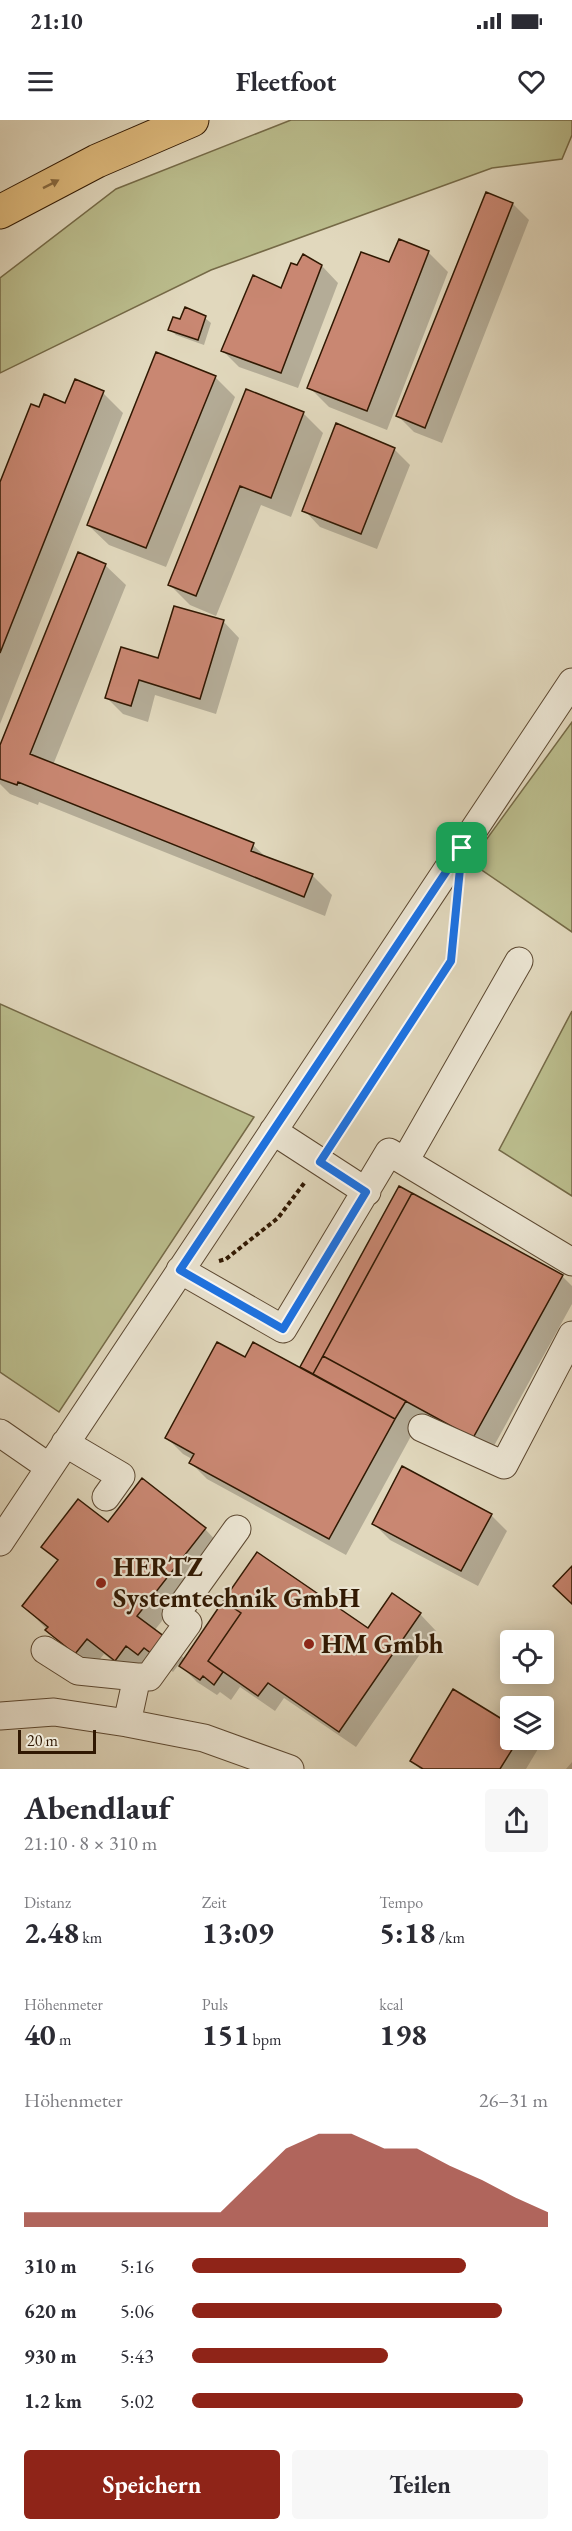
<!DOCTYPE html>
<html lang="de">
<meta charset="utf-8">
<style>
:root{--surface:#fff;--page:#f7f7f7;--text:#2b2b33;--muted:#7c7c81;--accent:#8f2418}
body{margin:0;font-family:"EB Garamond",serif;background:var(--page);color:var(--text);height:100vh;display:flex;flex-direction:column;font-size:22px;white-space:nowrap}
*{box-sizing:border-box;margin:0}
p{font-size:20px;color:var(--muted)}
.icon{flex:none;width:33px;height:33px;fill:none;stroke:currentColor;stroke-width:2;stroke-linecap:round;stroke-linejoin:round}
.map{position:relative;height:1649px;overflow:hidden}
.side{display:flex;flex-direction:column;background:var(--surface);flex:1}
.side>*{flex:none}
.buttons{position:absolute;left:500px;top:1510px;display:grid;gap:12px}
.buttons a{display:grid;place-items:center;width:54px;height:54px;border-radius:6px;background:var(--surface);box-shadow:0 3px 15px #0003;font-size:30px}
.scale{position:absolute;left:18px;bottom:15px;width:78px;box-sizing:border-box;padding-left:6px;border:3px solid #301802;border-top:0;font-size:16px;line-height:21px;white-space:nowrap;color:#301802;-webkit-text-stroke:4px #ece6d4;paint-order:stroke}
.pin{position:absolute;display:grid;place-items:center;width:51px;height:51px;color:#fff;margin:-26px;border-radius:12px;box-shadow:0 3px 9px #0006}
.round{display:grid;place-items:center;flex:none;width:63px;height:63px;border-radius:6px;background:var(--page)}
.overview{display:flex;align-items:center;justify-content:space-between;height:102px;padding:0 24px}
h1{font-size:33px;font-weight:700;line-height:45px}
.metrics{display:grid;grid-template-columns:repeat(3,1fr);gap:9px;height:102px;padding:6px 24px}
.metrics div{display:grid;align-content:center}
.metrics b{font-size:30px;font-weight:700}
.metrics small{font-size:16px;font-weight:400}
.metrics p{font-size:16px}
.chart{height:168px;padding:12px 24px}
.chart p{display:flex;justify-content:space-between}
.chart svg{width:100%;height:108px;margin-top:6px;fill:var(--accent);opacity:.7}
.primary-button{display:flex;gap:12px;margin-top:auto;padding:12px 24px}
.primary-button a{flex:1;height:69px;border-radius:6px;background:var(--accent);color:#fff;font-size:24px;font-weight:700;line-height:69px;text-align:center}
.primary-button a+a{background:var(--page);color:var(--text)}
ul{padding:0 24px;list-style:none;font-size:20px}
li{display:grid;grid-template-columns:96px 72px 1fr;align-items:center;height:45px}
li i{height:15px;border-radius:8px;background:var(--accent)}
.status{display:flex;justify-content:space-between;align-items:center;height:42px;padding:0 30px;background:var(--surface);direction:ltr}
.status svg{height:16px;fill:currentColor}
header{display:flex;justify-content:space-between;align-items:center;height:78px;padding:0 24px;background:var(--surface);font-size:27px;font-weight:700}
.map>svg:first-child{display:block}
</style>
<div class="status"><b>21:10</b><svg viewBox="0 0 49 12"><path d="M0 12V9h3v3zM5 12V6h3v6zM10 12V3h3v9zM15 12V0h3v12zM26 1h20v11H26zM47 4h2v5h-2z"/></svg></div>
<header><svg class="icon" aria-label="menu" viewBox="0 0 24 24"><path d="M4 6h16M4 12h16M4 18h16"/></svg>Fleetfoot<svg class="icon" aria-label="heart" viewBox="0 0 24 24"><path d="M12 20l-8-8c-3-5 5-10 8-4 3-6 11-1 8 4z"/></svg></header>
<div class="map">
<svg width="572" height="1649" viewBox="0 0 572 1649">
<rect width="100%" height="100%" fill="#e1d8bd"/>
<filter id="stains"><feTurbulence type="fractalNoise" baseFrequency=".00333" numOctaves="4"/><feColorMatrix values="0 0 0 0 .2 0 0 0 0 .09 0 0 0 0 .02 0 0 0 .5 -.17"/></filter>
<radialGradient id="worn" r=".72"><stop offset=".6" stop-color="#630" stop-opacity="0"/><stop offset="1" stop-color="#630" stop-opacity=".3"/></radialGradient>
<!-- green -->
<path fill="#babc8c" stroke="#756a47" stroke-width="1.5" d="M291 0H572V15L562 39 492 48 211 150 0 253V158L116 69Z
M572 602V812L470 742Z
M0 884 254 997 59 1292 0 1252Z
M572 891V1076L499 1030Z"/>
<!-- shadow -->
<path fill="#0003" d="M513 84 529 100 442 323 414 312 398 296Z
M428 132 448 152 387 310 329 287 309 267 390 144Z
M303 136 322 146 338 163 298 268 239 247 222 230 282 170Z
M186 189 205 198 211 203 204 225 176 215 170 209 181 201Z
M215 257 235 277 166 447 109 425 88 405Z
M247 270 303 293 323 313 291 397 261 385 216 496 190 485 170 465Z
M103 273 123 293 0 604V366L40 289 66 285Z
M394 329 410 345 377 429 320 407 304 390Z
M105 445 126 465 53 645 253 725 267 738 312 755 332 775 325 796 39 682 38 685 10 674 0 664V628Z
M223 501 239 518 216 594 155 575 148 602 123 594 107 578 159 540Z
M400 1068 562 1156 572 1166V1184L490 1333 422 1296 346 1435 207 1359 191 1343 192 1339 183 1334 167 1318 246 1239 300 1249Z
M142 1360 205 1409 221 1426 154 1511 185 1539 368 1510 420 1494 436 1511 356 1627 284 1578 275 1591 240 1567 231 1580 220 1572 217 1575 197 1562 179 1544 173 1552 161 1543 155 1550 143 1541 132 1556 104 1534 92 1549 63 1526 24 1486 59 1442 43 1426 108 1404Z
M491 1395 507 1411 478 1466 390 1420 373 1403Z
M510 1606V1620H529L538 1629 526 1649H420L412 1641Z
M572 1642V1649H566Z"/>
<!-- building -->
<path fill="#c98772" stroke="#301802" stroke-width="1.5" d="M486 72 513 83 425 308 396 296Z
M399 119 429 131 367 291 307 268 361 132 389 142Z
M303 134 322 145 281 253 221 231 253 155 281 168 291 143 297 145Z
M185 187 206 196 198 220 168 210 173 197 180 199Z
M156 232 216 256 146 428 87 405Z
M75 259 104 271 0 533V362L31 284 39 287 44 274 65 283Z
M246 269 304 292 271 378 240 366 196 476 168 465Z
M336 303 395 328 361 414 302 391Z
M78 432 106 444 30 634 254 723 251 731 313 754 304 777 18 662 17 665 0 659V625Z
M174 486 224 500 200 579 139 560 131 586 105 578 121 527 158 538Z
M399 1066 412 1073 313 1254 300 1247Z
M412 1073 563 1155 473 1318 323 1236Z
M217 1222 245 1237 253 1222 395 1299 329 1419 189 1343 194 1334 165 1318Z
M323 1236 406 1281 395 1299 313 1254Z
M402 1346 492 1394 461 1451 372 1404Z
M142 1358 206 1408 137 1496 169 1520 156 1537 144 1528 138 1535 126 1526 115 1541 87 1519 75 1534 45 1510 48 1507 22 1486 58 1440 41 1427 78 1379 108 1402Z
M257 1432 368 1508 392 1473 421 1493 339 1612 268 1563 258 1576 208 1541 241 1493 223 1481Z
M572 1446V1484L553 1466Z
M223 1481 241 1493 208 1541 223 1552 214 1565 203 1556 200 1560 179 1546Z
M453 1569 510 1604V1620H518L500 1649H423L410 1641Z"/>
<g fill="none" stroke-linecap="round" stroke-linejoin="round">
<defs>
<path id="minor" d="M273 1011 367 1072
M405 1041 519 841
M180 1150 283 1209 389 1032 572 1142
M422 1308 504 1345 572 1215
M0 1313 49 1347
M65 1323 121 1356 106 1377
M0 1422 572 562
M45 1530 78 1551 137 1557 127 1603
M137 1557H149L188 1503 176 1494 237 1409
M0 1596 54 1592 127 1603 204 1618 290 1649"/>
<path id="highway" d="M0 92 97 41 192 0"/>
</defs>
<!-- minor casing -->
<use href="#minor" stroke="#5c4831" stroke-width="29"/>
<!-- highway casing -->
<use href="#highway" stroke="#301802" stroke-width="35"/>
<!-- path -->
<path stroke="#301802" stroke-width="4" stroke-dasharray="4.5 3" stroke-linecap="butt" d="M333 1021 451 841 456 785
M219 1141 226 1139 278 1098 305 1062"/>
<!-- minor -->
<use href="#minor" stroke="#ece6d4" stroke-width="27"/>
<!-- highway -->
<use href="#highway" stroke="#e0bc7e" stroke-width="33"/>
</g>
<!-- one-way arrows -->
<defs><path id="oneway-solid" d="M-6-.8H1V-3.2L6.5 0L1 3.2V.8H-6Z" transform="scale(1.5)"/></defs>
<use fill="#886a40" href="#oneway-solid" transform="translate(51 64) rotate(-27)"/>
<g fill="none" stroke-linecap="round" stroke-linejoin="round">
<defs>
<path id="route" d="M462 728 451 841 320 1042 366 1072 283 1209 180 1150Z"/>
</defs>
<!-- route casing -->
<use href="#route" stroke="#fff" stroke-width="12"/>
<!-- route -->
<use href="#route" stroke="#1a73e8" stroke-width="8"/>
</g>
<!-- markers -->
<g fill="#8f2418" stroke="#ece6d4" stroke-width="2">
<circle cx="101" cy="1463" r="6"/>
<circle cx="309" cy="1524" r="6"/>
</g>
<g text-anchor="middle" stroke-width="4.5" stroke-linejoin="round" paint-order="stroke">
<!-- poi labels -->
<g font-size="27" font-weight="bold" fill="#301802" stroke="#ece6d4" text-anchor="start">
<text x="113" y="1456">HERTZ<tspan x="113" dy="31">Systemtechnik GmbH</tspan></text>
<text x="321" y="1533">HM Gmbh</text>
</g>
</g>
<rect width="100%" height="100%" filter="url(#stains)"/>
<rect width="100%" height="100%" fill="url(#worn)"/>
</svg>
<div class="buttons">
<a><svg class="icon" aria-label="locate" viewBox="0 0 24 24"><circle cx="12" cy="12" r="6"/><path d="M12 2v4M12 18v4M2 12h4M18 12h4"/></svg></a>
<a><svg class="icon" aria-label="layers" viewBox="0 0 24 24"><path d="M12 4l9 5-9 5-9-5zM3 14l9 5 9-5"/></svg></a>
</div>
<div class="scale">20 m</div>
<div class="pin" style="left:462px;top:728px;background:#1e9e55"><svg class="icon" aria-label="arrive" viewBox="0 0 24 24"><path d="M6 21V4h12l-3 4 3 4H6"/></svg></div>
</div>
<section class="side">
<div class="overview"><div><h1>Abendlauf</h1><p>21:10 · 8 × 310 m</p></div><a class="round"><svg class="icon" aria-label="share" viewBox="0 0 24 24"><path d="M12 15V3M7 8l5-5 5 5M5 13v7h14v-7"/></svg></a></div>
<div class="metrics">
<div><p>Distanz</p><b>2.48<small> km</small></b></div>
<div><p>Zeit</p><b>13:09</b></div>
<div><p>Tempo</p><b>5:18<small> /km</small></b></div>
</div>
<div class="metrics">
<div><p>Höhenmeter</p><b>40<small> m</small></b></div>
<div><p>Puls</p><b>151<small> bpm</small></b></div>
<div><p>kcal</p><b>198</b></div>
</div>
<div class="chart"><p><span>Höhenmeter</span>26–31 m</p>
<svg viewBox="0 0 160 44" preserveAspectRatio="none"><path d="M0 44V38L10 38L20 38L30 38L40 38L50 38L60 38L70 25L80 12L90 6L100 6L110 12L120 12L130 19L140 25L150 32L160 38V44z"/></svg>
</div>
<ul>
<li><b>310 m</b>5:16<i style="width:77%"></i></li>
<li><b>620 m</b>5:06<i style="width:87%"></i></li>
<li><b>930 m</b>5:43<i style="width:55%"></i></li>
<li><b>1.2 km</b>5:02<i style="width:93%"></i></li>
</ul>
<div class="primary-button"><a>Speichern</a><a>Teilen</a></div>
</section>
